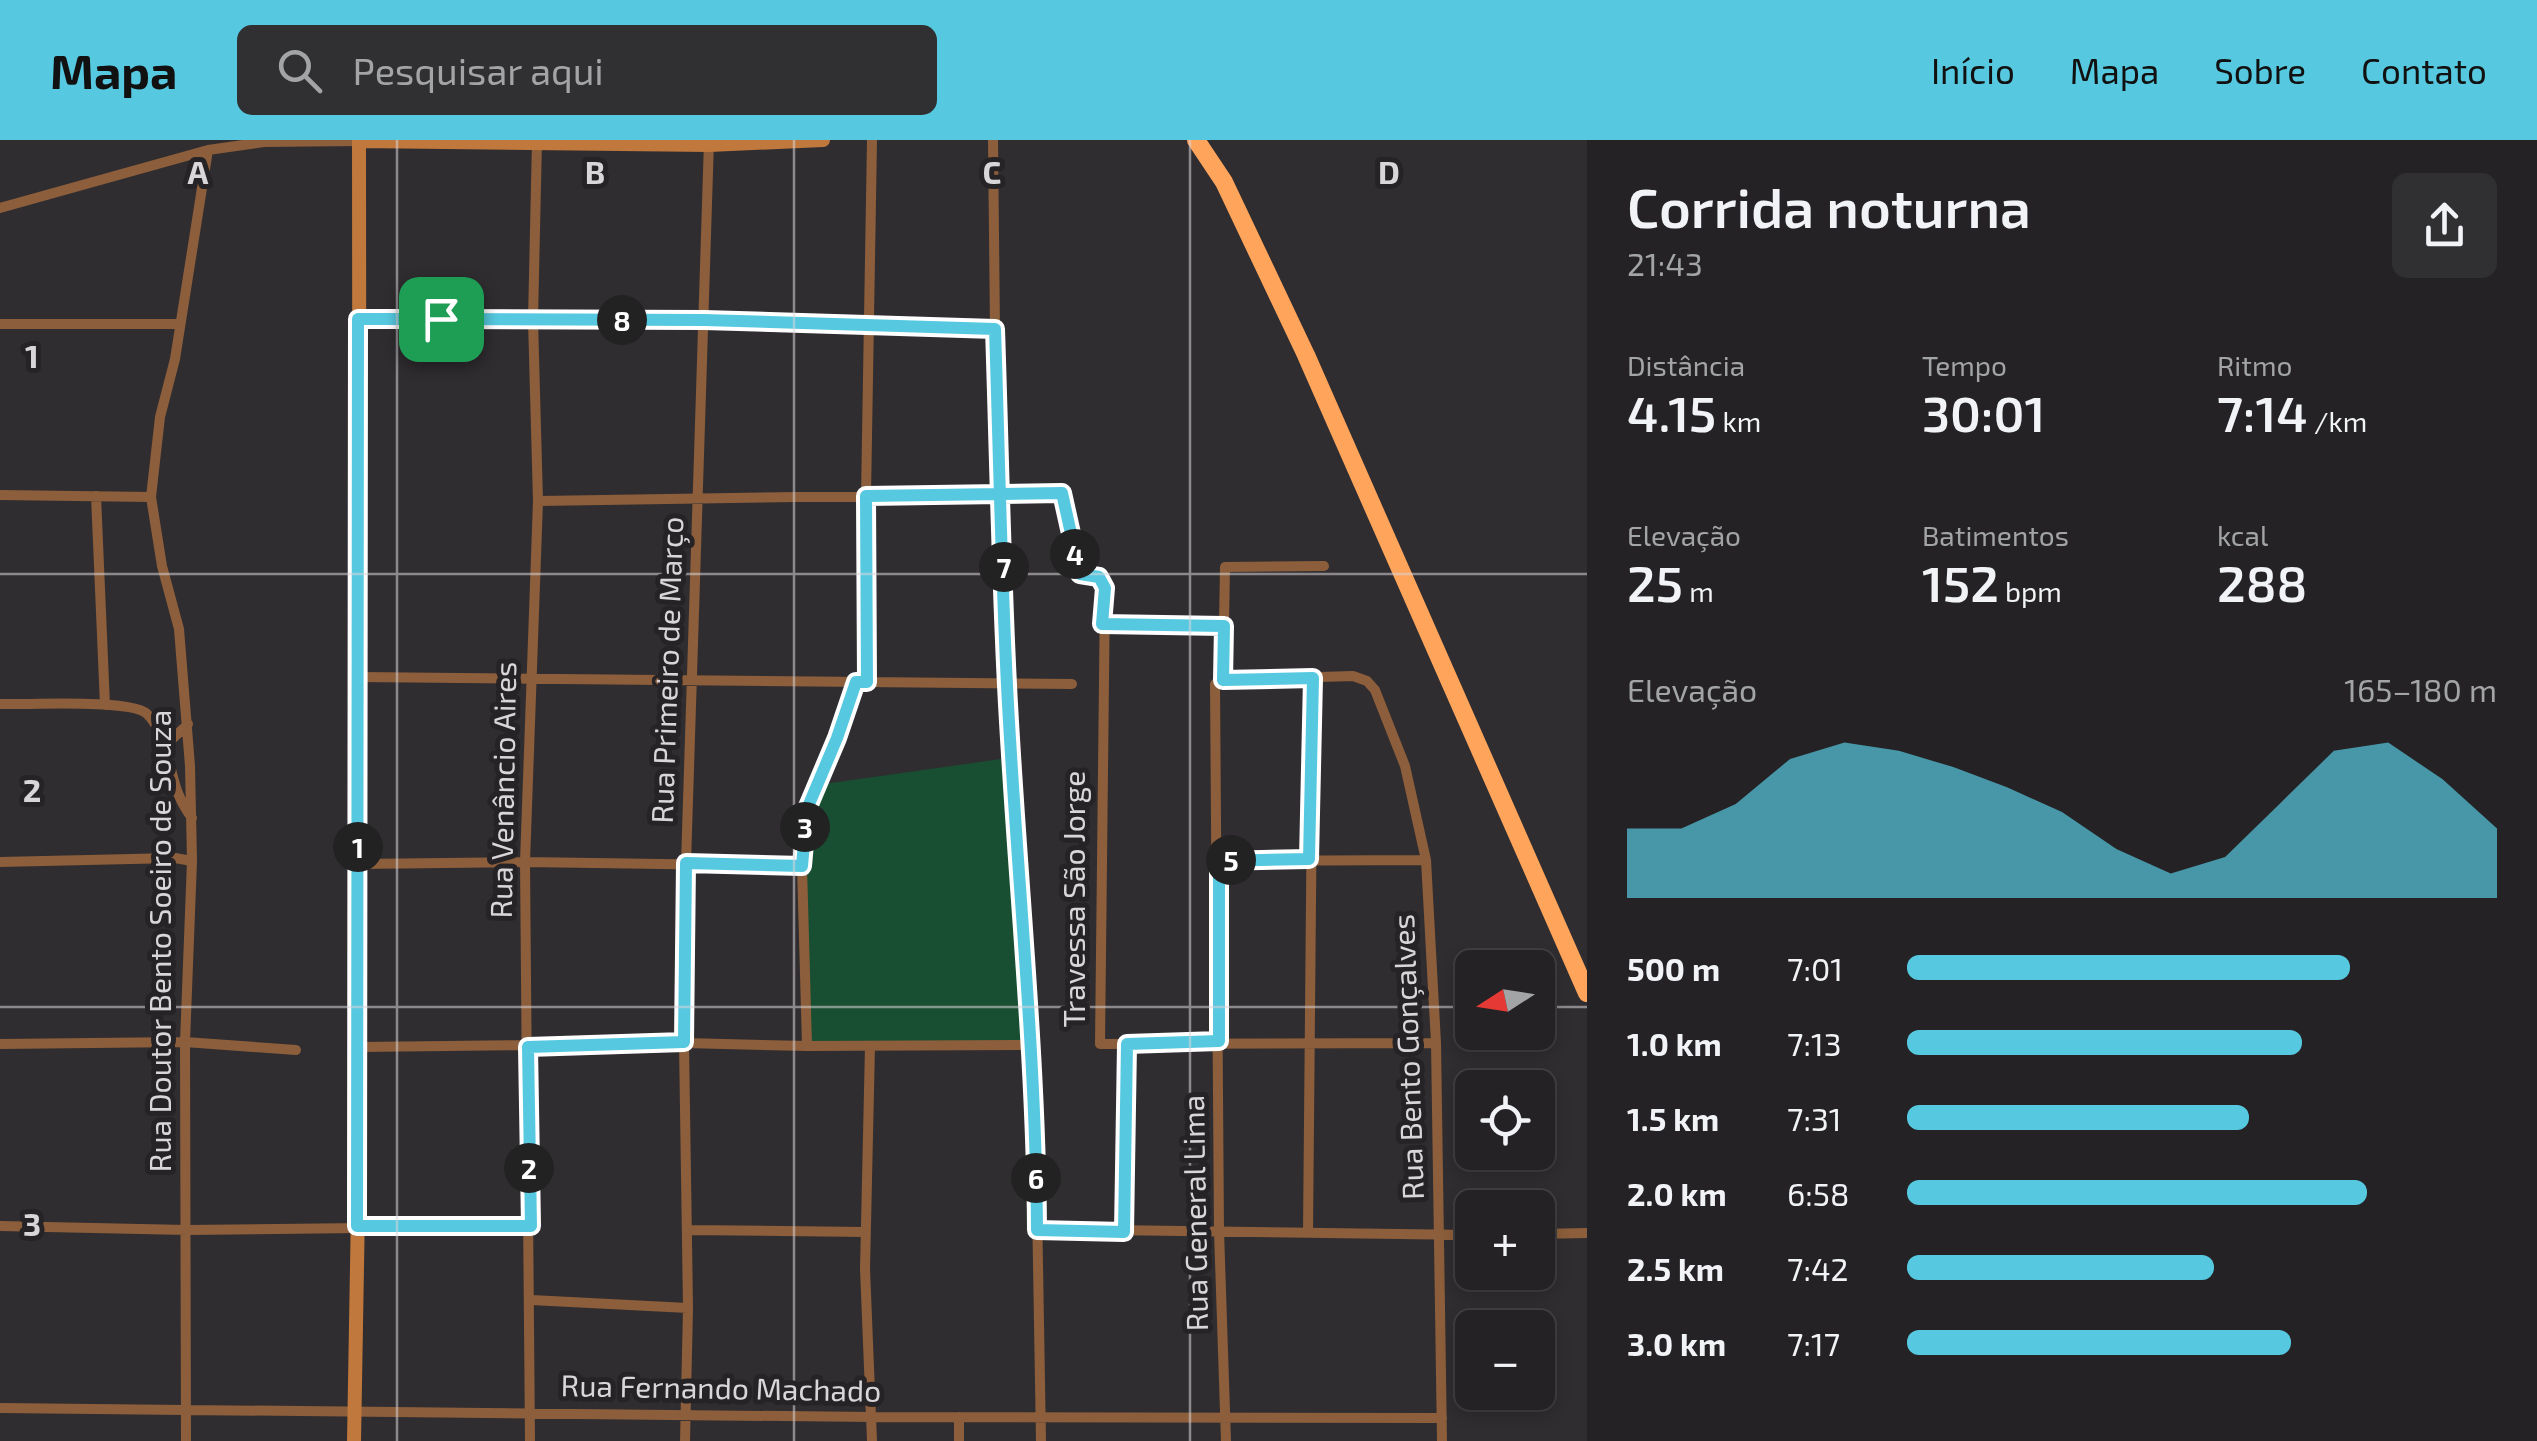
<!DOCTYPE html>
<html lang="pt">
<meta charset="utf-8">
<style>
:root{--surface:#242224;--page:#302f31;--text:#f1f3f6;--muted:#a3a4a6;--line:#413f41;--accent:#56c9e0}
body{margin:0;font-family:"Exo 2",sans-serif;background:var(--page);color:var(--text);height:100vh;display:flex;flex-direction:column;font-size:38px;white-space:nowrap}
*{box-sizing:border-box;margin:0}
p{font-size:32px;color:var(--muted)}
.icon{flex:none;width:55px;height:55px;fill:none;stroke:currentColor;stroke-width:2;stroke-linecap:round;stroke-linejoin:round}
.map{position:relative;flex:1;overflow:hidden}
.details{display:flex;flex-direction:column;background:var(--surface);width:950px}
.details>*{flex:none}
.needle{width:65px;rotate:258deg}
.tools{position:absolute;left:1455px;top:810px;display:grid;gap:20px}
.tools a{display:grid;place-items:center;width:100px;height:100px;border-radius:15px;background:var(--surface);box-shadow:0 5px 15px #0003,0 0 0 2px var(--line);font-size:50px}
.pin{position:absolute;display:grid;place-items:center;width:85px;height:85px;color:#fff;margin:-42px;border-radius:20px;box-shadow:0 5px 15px #0006}
.km{position:absolute;width:50px;height:50px;margin:-25px;border-radius:50%;background:#222;color:#fff;font-size:28px;line-height:50px;text-align:center}
.round{display:grid;place-items:center;flex:none;width:105px;height:105px;border-radius:15px;background:var(--page)}
.head{display:flex;align-items:center;justify-content:space-between;height:170px;padding:0 40px}
h1{font-size:55px;font-weight:600;line-height:75px}
.figures{display:grid;grid-template-columns:repeat(3,1fr);gap:15px;height:170px;padding:10px 40px}
.figures div{display:grid;align-content:center}
.figures b{font-size:50px;font-weight:600}
.figures small{font-size:28px;font-weight:400}
.figures p{font-size:28px}
.chart{height:280px;padding:20px 40px}
.chart p{display:flex;justify-content:space-between}
.chart svg{width:100%;height:180px;margin-top:10px;fill:var(--accent);opacity:.7}
ul{padding:0 40px;list-style:none;font-size:32px}
li{display:grid;grid-template-columns:160px 120px 1fr;align-items:center;height:75px}
li i{height:25px;border-radius:12px;background:var(--accent)}
header{display:flex;align-items:center;gap:60px;box-sizing:border-box;height:140px;padding:0 50px;background:var(--accent);color:#111}
header strong{font-size:48px}
nav{display:flex;gap:55px;margin-inline-start:auto;font-size:35px}
.search{width:700px;height:90px;background:var(--page);display:flex;align-items:center;gap:25px;box-sizing:border-box;padding:0 35px;border-radius:15px;color:var(--muted);font-size:38px}
main{display:flex;flex:1;min-height:0}
.map>svg:first-child{display:block}
</style>
<header>
<strong>Mapa</strong>
<div class="search"><svg class="icon" aria-label="search" viewBox="0 0 24 24"><circle cx="10" cy="10" r="6"/><path d="M15 15l6 6"/></svg>Pesquisar aqui</div>
<nav><a>Início</a><a>Mapa</a><a>Sobre</a><a>Contato</a></nav>
</header>
<main>
<div class="map">
<svg width="1587" height="1301" viewBox="0 0 1587 1301">
<rect width="100%" height="100%" fill="#302d30"/>
<!-- green -->
<path fill="#184e32" d="M1001 619 1026 901 808 904 804 725 809 669 824 644Z"/>
<g fill="none" stroke-linecap="round" stroke-linejoin="round">
<!-- street -->
<path stroke="#8c5e3b" stroke-width="10" d="M993 0 995 189 1007 543 1036 1006 1041 1301
M0 68 208 10 264 2 359 1
M358 179 704 181 995 189
M0 184H179
M0 355 151 357
M96 356 105 565
M538 361 1062 353 1080 434 1099 437 1105 449 1100 904 1436 903
M1103 484 1223 486
M359 537 1072 544
M1223 540 1353 536 1367 541 1375 550 1405 626 1426 720 1436 903 1442 1301
M867 541 866 356 872 0
M0 564C27 565 128 559 146 573 153 579 159 591 162 599 174 630 171 650 192 678
M165 606 188 584
M1219 721 1426 720
M0 722 175 718 192 721
M358 724 525 722 802 726
M0 904 185 902 296 910
M807 906 802 726 807 669 837 598 856 542
M870 906 865 1129 872 1301
M359 907 684 903 807 906 1030 905
M0 1086 187 1090 531 1086
M1037 1089 1472 1095
M688 1090 865 1092
M1124 1092 1127 904
M1308 1093 1313 539
M1538 1094 1587 1093
M531 1160 688 1168
M0 1268 872 1277 1442 1278
M186 1301 185 902 192 721 190 626 179 489 162 426 151 357 160 277 175 219 208 10
M530 1301 525 722 538 361 533 180 537 0
M685 1301 688 1168 684 903 686 723 709 1
M959 1301V1277
M1226 1301 1219 1091 1215 544 1223 540 1225 427 1324 426"/>
<!-- secondary -->
<path stroke="#c0783c" stroke-width="14" d="M359 1 709 5 823 0
M354 1301 360 953 359 0"/>
<!-- highway -->
<path stroke="#ffa45b" stroke-width="18" d="M1196 0 1224 42 1306 215 1587 853"/>
</g>
<g fill="none" stroke-linecap="round" stroke-linejoin="round">
<defs>
<path id="route" d="M441 179H358L357 1086H531L528 907 684 902 686 723 802 726 807 669 837 598 856 542H867L866 356 1062 353 1080 434 1099 437 1105 448 1102 484 1224 486 1223 540 1313 538 1309 719 1219 721V901L1127 904 1124 1092 1037 1090C1036 908 1016 727 1007 545 1001 426 999 308 995 189L704 180 441 179"/>
</defs>
<!-- route casing -->
<use href="#route" stroke="#fff" stroke-width="20"/>
<!-- route -->
<use href="#route" stroke="#56c9e0" stroke-width="12"/>
</g>
<!-- grid -->
<path fill="none" stroke="#d9d6d9" stroke-width="2.5" stroke-opacity="0.55" d="M397 0V1301M794 0V1301M1190 0V1301M0 434H1587M0 867H1472M1538 867H1587"/>
<g text-anchor="middle" stroke-width="10" stroke-linejoin="round" paint-order="stroke">
<!-- street labels -->
<g font-size="30" fill="#d9d6d9" stroke="#262326">
<text transform="translate(668 530) rotate(-88)" y="10">Rua Primeiro de Março</text>
<text transform="translate(504 650) rotate(-89)" y="10">Rua Venâncio Aires</text>
<text transform="translate(1075 759) rotate(-90)" y="10">Travessa São Jorge</text>
<text transform="translate(161 801) rotate(-90)" y="10">Rua Doutor Bento Soeiro de Souza</text>
<text transform="translate(1409 917) rotate(-92)" y="10">Rua Bento Gonçalves</text>
<text transform="translate(1196 1073) rotate(-91)" y="10">Rua General Lima</text>
<text transform="translate(721 1249) rotate(1)" y="10">Rua Fernando Machado</text>
</g>
</g>
<g font-size="32" text-anchor="middle" font-weight="bold" fill="#d9d6d9" stroke="#262326" stroke-width="10" stroke-linejoin="round" paint-order="stroke">
<text x="198" y="44">A</text>
<text x="595" y="44">B</text>
<text x="992" y="44">C</text>
<text x="1389" y="44">D</text>
<text x="32" y="228">1</text>
<text x="32" y="662">2</text>
<text x="32" y="1096">3</text>
</g>
</svg>
<div class="tools">
<a><svg class="needle" viewBox="-14 -14 28 28"><path d="M0-13l5 13h-10z" fill="#e53935"/><path d="M0 13l5-13h-10z" fill="#a3a4a6"/></svg></a>
<a><svg class="icon" aria-label="locate" viewBox="0 0 24 24"><circle cx="12" cy="12" r="6"/><path d="M12 2v4M12 18v4M2 12h4M18 12h4"/></svg></a>
<a>+</a>
<a>−</a>
</div>
<div class="pin" style="left:441px;top:179px;background:#1e9e55"><svg class="icon" aria-label="arrive" viewBox="0 0 24 24"><path d="M6 21V4h12l-3 4 3 4H6"/></svg></div>
<b class="km" style="left:358px;top:707px">1</b>
<b class="km" style="left:529px;top:1028px">2</b>
<b class="km" style="left:805px;top:687px">3</b>
<b class="km" style="left:1075px;top:414px">4</b>
<b class="km" style="left:1231px;top:720px">5</b>
<b class="km" style="left:1036px;top:1038px">6</b>
<b class="km" style="left:1004px;top:427px">7</b>
<b class="km" style="left:622px;top:180px">8</b>
</div>
<section class="details">
<div class="head"><div><h1>Corrida noturna</h1><p>21:43</p></div><a class="round"><svg class="icon" aria-label="share" viewBox="0 0 24 24"><path d="M12 15V3M7 8l5-5 5 5M5 13v7h14v-7"/></svg></a></div>
<div class="figures">
<div><p>Distância</p><b>4.15<small> km</small></b></div>
<div><p>Tempo</p><b>30:01</b></div>
<div><p>Ritmo</p><b>7:14<small> /km</small></b></div>
</div>
<div class="figures">
<div><p>Elevação</p><b>25<small> m</small></b></div>
<div><p>Batimentos</p><b>152<small> bpm</small></b></div>
<div><p>kcal</p><b>288</b></div>
</div>
<div class="chart"><p><span>Elevação</span>165–180 m</p>
<svg viewBox="0 0 160 44" preserveAspectRatio="none"><path d="M0 44V27L10 27L20 21L30 10L40 6L50 8L60 12L70 17L80 23L90 32L100 38L110 34L120 21L130 8L140 6L150 15L160 27V44z"/></svg>
</div>
<ul>
<li><b>500 m</b>7:01<i style="width:75%"></i></li>
<li><b>1.0 km</b>7:13<i style="width:67%"></i></li>
<li><b>1.5 km</b>7:31<i style="width:58%"></i></li>
<li><b>2.0 km</b>6:58<i style="width:78%"></i></li>
<li><b>2.5 km</b>7:42<i style="width:52%"></i></li>
<li><b>3.0 km</b>7:17<i style="width:65%"></i></li>
</ul>
</section>
</main>
